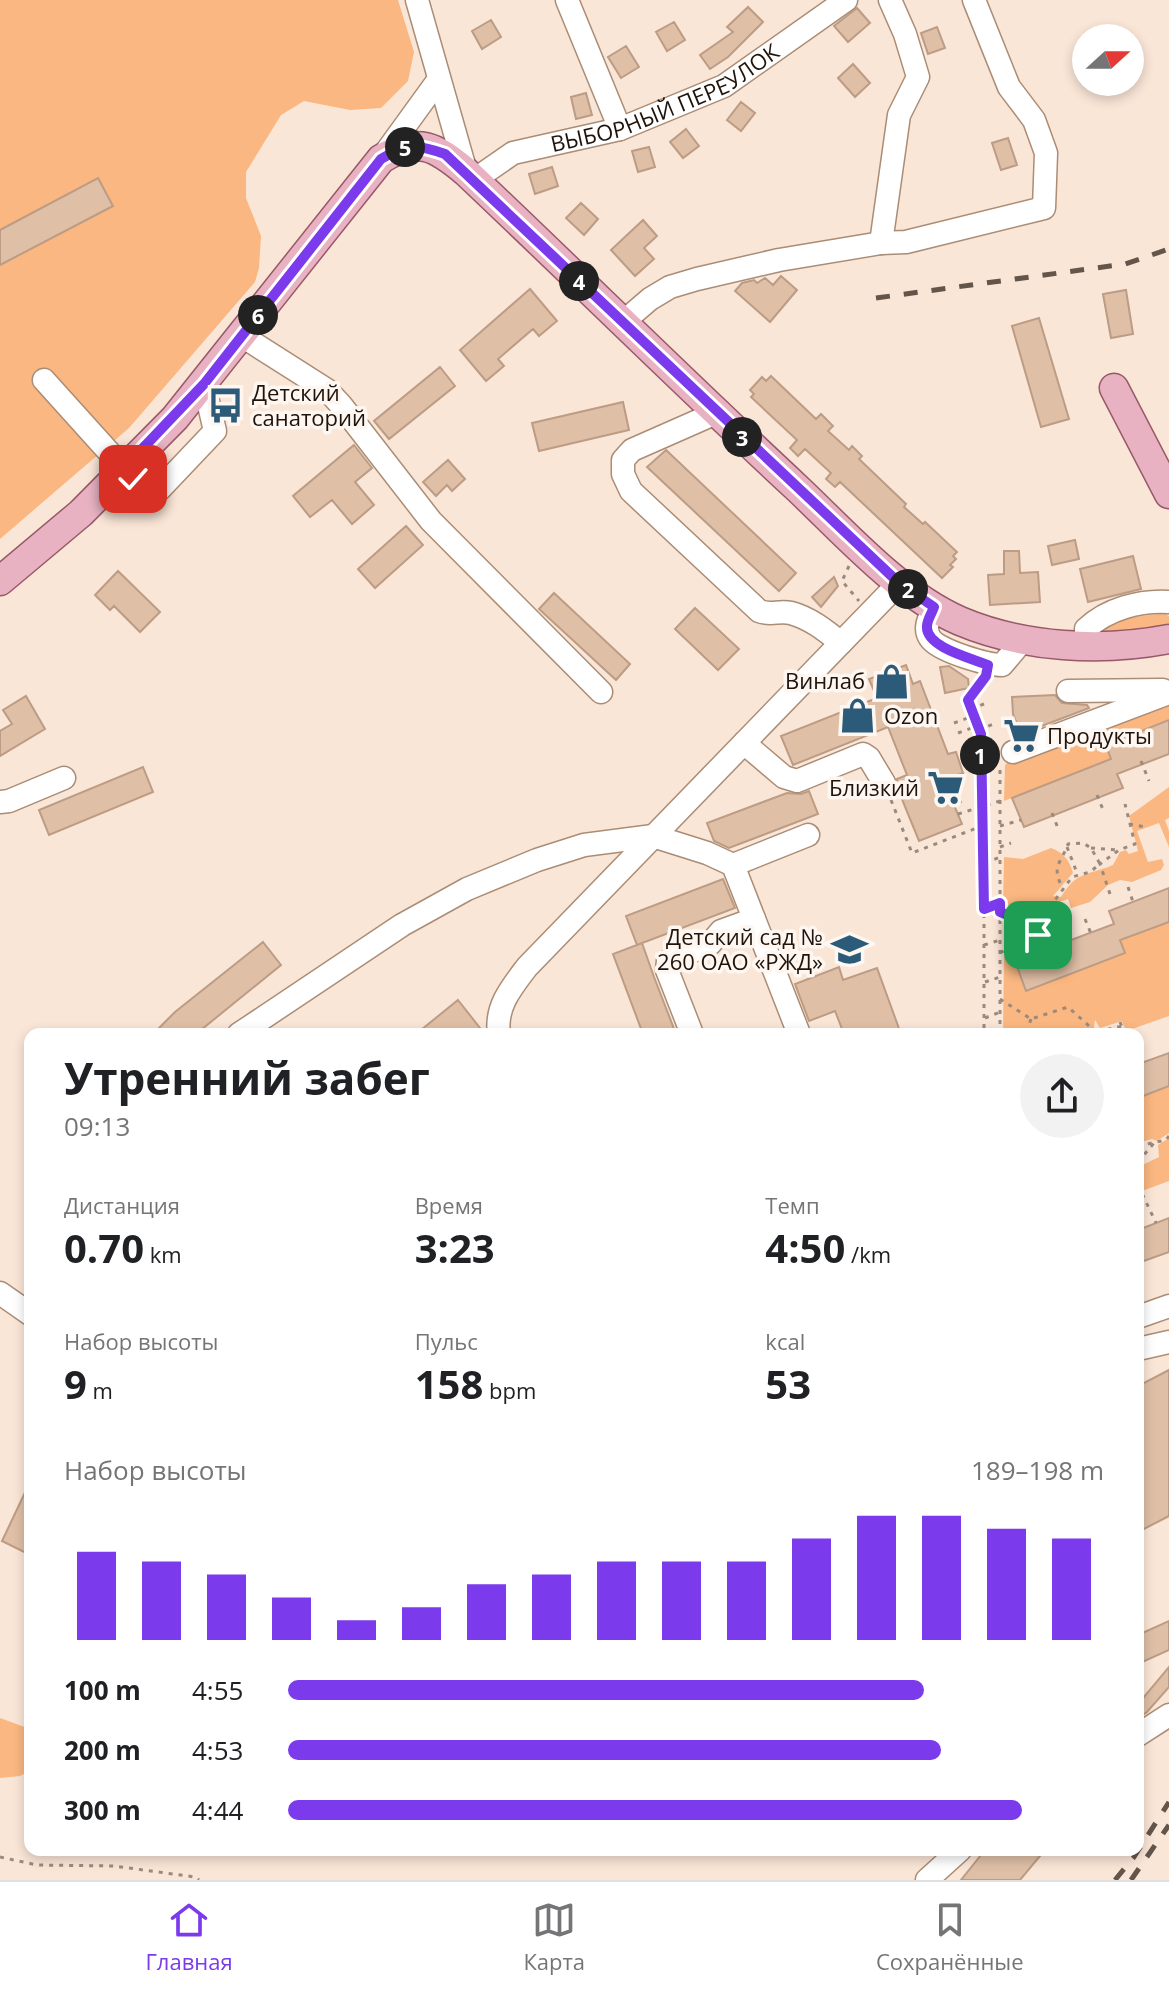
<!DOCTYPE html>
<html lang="ru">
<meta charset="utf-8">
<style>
:root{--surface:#fff;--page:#f2f2f2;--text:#202124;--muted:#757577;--line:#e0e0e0;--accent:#7c3aed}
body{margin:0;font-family:"Open Sans",sans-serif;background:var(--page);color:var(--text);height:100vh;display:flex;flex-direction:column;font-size:30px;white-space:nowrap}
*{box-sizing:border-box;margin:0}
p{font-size:26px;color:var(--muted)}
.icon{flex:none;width:44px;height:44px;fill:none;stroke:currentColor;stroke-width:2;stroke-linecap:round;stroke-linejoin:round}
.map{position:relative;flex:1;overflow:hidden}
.side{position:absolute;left:24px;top:1028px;width:1120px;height:828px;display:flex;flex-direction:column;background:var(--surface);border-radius:16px;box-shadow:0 4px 12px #0003}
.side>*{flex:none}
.needle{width:52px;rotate:69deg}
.fabs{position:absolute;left:1072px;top:24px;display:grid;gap:16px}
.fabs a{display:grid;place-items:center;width:72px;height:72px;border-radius:50%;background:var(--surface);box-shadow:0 4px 12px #0003;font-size:40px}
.pin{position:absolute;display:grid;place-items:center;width:68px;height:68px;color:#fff;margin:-34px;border-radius:16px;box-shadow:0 4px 12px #0006}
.km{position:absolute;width:40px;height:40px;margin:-20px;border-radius:50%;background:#222;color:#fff;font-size:22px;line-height:40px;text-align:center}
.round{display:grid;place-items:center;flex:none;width:84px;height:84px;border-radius:42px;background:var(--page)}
.overview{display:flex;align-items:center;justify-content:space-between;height:136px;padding:0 40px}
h1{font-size:44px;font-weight:700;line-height:60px}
.figures{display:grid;grid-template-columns:repeat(3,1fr);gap:12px;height:136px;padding:8px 40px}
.figures div{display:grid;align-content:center}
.figures b{font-size:40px;font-weight:700}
.figures small{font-size:22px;font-weight:400}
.figures p{font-size:22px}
.chart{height:224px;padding:16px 40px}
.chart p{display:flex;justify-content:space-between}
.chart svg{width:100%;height:144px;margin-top:8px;stroke:var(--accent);stroke-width:6}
ul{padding:0 40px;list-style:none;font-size:26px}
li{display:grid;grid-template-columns:128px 96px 1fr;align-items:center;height:60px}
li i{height:20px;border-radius:10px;background:var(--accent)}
.tab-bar{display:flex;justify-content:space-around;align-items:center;height:112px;border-top:2px solid var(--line);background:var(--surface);font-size:22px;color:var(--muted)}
.tab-bar a{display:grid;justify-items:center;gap:4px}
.tab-bar .selected{color:var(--accent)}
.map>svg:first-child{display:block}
</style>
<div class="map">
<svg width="1169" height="1880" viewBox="0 0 1169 1880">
<rect width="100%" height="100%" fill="#fae6d7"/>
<!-- green -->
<path fill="#fab781" d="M0 0H398L414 52 408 81 381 108 350 110 304 101 281 115 246 172V198L261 236 259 268 255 282 129 428 0 539Z
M1164 613 1169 616V628L1091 635 1100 622Z
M1169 700V720L1106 745 1111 759 1004 801 1005 765 1008 762Z
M1169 787V818L1165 820 1169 831V847L1159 823 1137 831 1148 862 1162 859 1164 865 1161 870 1132 882 1120 880 1108 885 1090 902 1071 908 1068 899 1056 903 1057 912 1043 917 1038 913 1020 919 1003 910 1004 857 1023 859 1051 848C1063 852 1070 861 1073 873L1053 896 1061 897C1077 871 1086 876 1113 865L1120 852 1126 850 1129 854 1138 851 1129 816Z
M1169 922V1016L1132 1029 1134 1034H1127L1122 1021 1100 1028 1095 1020 1093 1034H1003L1004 957 1013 954 1027 990 1125 953 1120 940Z
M1169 1086V1133L1157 1141 1152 1139 1138 1143V1098Z
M1169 1138V1181L1142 1191 1138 1181V1167L1159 1157 1158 1145Z
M0 1718 30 1729V1771L20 1776 0 1778Z"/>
<!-- building -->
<path fill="#dfbfa6" stroke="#bc9c84" stroke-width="2" d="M748 7 763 22 728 57 710 69 700 55 733 32 727 27Z
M857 8 870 23 848 42 834 26Z
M491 20 501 37 482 49 472 31Z
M674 22 685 40 667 51 656 32Z
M937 27 945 48 928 54 921 33Z
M626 46 639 67 621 78 608 57Z
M853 64 870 83 855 97 838 78Z
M586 93 592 115 576 119 571 97Z
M741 102 755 113 741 131 727 120Z
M686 129 699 146 683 158 670 142Z
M1008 138 1017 165 1001 170 992 143Z
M649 147 655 167 638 172 632 151Z
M552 167 558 186 535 194 529 174Z
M98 178 113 206 0 265V230Z
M581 203 598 219 584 235 566 218Z
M643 220 657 236 644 248 654 259 635 276 611 250Z
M781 276 797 290 770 322 735 291 742 283 754 280 757 283 765 278 773 285Z
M530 289 557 321 539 336 533 329 498 359 504 366 486 381 460 350Z
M1126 290 1133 334 1111 338 1103 294Z
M1039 318 1069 419 1041 427 1012 326Z
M440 367 455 386 389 439 374 421Z
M771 376 816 419 821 414 833 426 828 431 849 450 852 446 862 456 859 459 906 504 904 507 923 524 925 522 957 552 953 556 956 559 950 565 953 567 942 578 840 482 835 487 826 479 831 473 805 449 798 456 790 448 797 440 751 397 754 394 750 390 762 377 766 381Z
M623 402 629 430 539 451 532 423Z
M354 445 372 468 355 482 374 505 352 524 332 500 310 517 293 496Z
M666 450 796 573 779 591 647 467Z
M448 460 465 479 452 491 447 485 436 496 423 482Z
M406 526 423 545 375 588 358 569Z
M1075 540 1079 559 1052 565 1048 546Z
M1004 551H1019L1020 573 1038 572 1040 602 990 605 988 575 1004 574Z
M1133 556 1141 589 1088 602 1080 569Z
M118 571 160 612 140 632 114 606 110 610 95 595Z
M834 577 838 586 821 607 812 597Z
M554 593 630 664 616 680 539 609Z
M695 608 739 649 718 670 675 629Z
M906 665 913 684 920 681 948 754 956 752 963 773 957 775 962 788 956 790 961 802 954 805 962 824 919 841 897 787V779L907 775 888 727 793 765 781 736 877 698 869 679Z
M949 666 968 679 969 688 945 693 940 667Z
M1055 695 1062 703 1087 705 1089 708 1021 734 1013 714 1012 697Z
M26 696 45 729 0 756V731L12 724 3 710Z
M1169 720V754L1117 774 1123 788 1024 827 1012 798 1111 759 1106 745Z
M143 767 153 792 49 835 39 810Z
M809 791 818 814 729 848 714 841 707 823 787 793 801 794Z
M723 879 735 908 637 945 626 916Z
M1169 888V922L1120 940 1125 953 1026 991 1015 961 1114 924 1109 911Z
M263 942 281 965 196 1034H153L175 1012Z
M642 943 654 977 676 1034H643L613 954Z
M839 967 843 980 877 968 901 1034H844L835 1011 809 1021 795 984Z
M458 1000 480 1028 473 1034H416Z
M1169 1053V1086L1138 1098V1068L1142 1066 1141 1063Z
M1169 1218V1252L1138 1263V1230Z
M1169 1370V1516L1138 1532V1386Z
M30 1482V1555L2 1541Z
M1169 1621V1650L1138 1664V1635Z
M1169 1667V1687L1147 1712 1138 1718V1704Z
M985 1850H1045L1020 1880H961Z"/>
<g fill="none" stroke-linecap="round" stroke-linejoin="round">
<defs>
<g id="minor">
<path d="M417 0 466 172"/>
<path d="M567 0 620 129"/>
<path d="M381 159 439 79"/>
<path id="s1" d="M474 180 513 153 620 129 724 86 846 0"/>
<path d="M881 243 899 115 918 77 905 34 890 0"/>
<path d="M622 323 650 299 670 287 697 279 779 260 881 243 906 242 1044 208 1046 153 1034 120 1009 87 974 0"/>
<path d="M242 336 327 390 341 405 431 521 601 692"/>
<path d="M44 380 145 492 159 490 215 431 204 384"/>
<path d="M716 413 632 450 623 460V474L631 491 759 611C771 616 779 610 791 613 810 618 826 631 841 643"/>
<path d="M934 607C930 617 923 628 930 638 938 651 988 665 1002 665L1024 639"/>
<path d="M1086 646V629C1107 609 1140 600 1169 602"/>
<path d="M1068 691 1163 690"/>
<path d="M744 743 784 777 797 781 863 754 869 758 884 783"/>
<path d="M1013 752 1169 693"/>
<path d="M0 802 9 801 64 778"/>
<path d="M733 865 799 1034"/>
<path d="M239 1034 402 925 467 889 537 860 584 845 653 836 707 853 733 865 808 835"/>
<path d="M499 1034C495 1007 511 988 527 967L899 583"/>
<path d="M692 1034 667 970 668 961 710 944 721 931 754 919"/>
<path d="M0 1293 30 1314"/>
<path d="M1138 1317 1169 1306"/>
<path d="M1138 1349 1169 1342"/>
<path d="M1138 1735 1169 1715"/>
<path d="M927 1880 960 1850"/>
</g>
<path id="major" d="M1114 388 1169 494
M0 581 81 513 175 418 381 159C418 136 435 146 466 172 576 276 684 383 796 487 845 533 898 594 960 621 1024 648 1102 652 1169 639"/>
</defs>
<!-- minor casing -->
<use href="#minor" stroke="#ab8c74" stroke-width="25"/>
<!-- major casing -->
<use href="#major" stroke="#975968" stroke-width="31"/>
<!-- path -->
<path stroke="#9a8a7e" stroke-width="3" stroke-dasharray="4 6" stroke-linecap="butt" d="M849 566 842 581 859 601
M982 681 968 700 981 734 984 863V1034
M971 709 984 704
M954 723 973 716
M979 730 996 723
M958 733 977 726
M1141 761 1149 781
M1097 795 1104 812
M891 800 912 853 982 826
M1052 813 1059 831
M958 814 1000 801
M1129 824 1146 827
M1000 826 1021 820
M1000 847 1011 843
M1067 847 1077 873
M1091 848 1119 850
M985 863 1000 857
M1128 887 1134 905
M1110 894 1100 864 1119 850 1135 844 1125 804
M985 909 1000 903
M1000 912C1024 923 1036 929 1046 953
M1085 919 1092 936
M1061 928 1055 913V900L1072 877 1090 872 1100 864 1091 848 1083 843 1068 844C1060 865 1051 866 1063 889
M984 945 1000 940
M1000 953 1019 942
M985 982 1000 977
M1000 999 1031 1019 1068 1007 1098 1034
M985 1018 1000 1012
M1031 1019 1029 1025 1032 1034
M1120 1022 1125 1034
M1000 1034V766
M1088 1034 1122 1026
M1138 1146 1166 1140 1169 1136
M1138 1162 1154 1143
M1138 1185 1156 1223
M0 1857 37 1865 114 1866 195 1877 199 1880"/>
<!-- minor -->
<use href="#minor" stroke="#fff" stroke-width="22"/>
<!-- major -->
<use href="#major" stroke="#e8b2c3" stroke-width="28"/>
<!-- rail -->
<path stroke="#64554b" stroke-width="5" stroke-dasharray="14 14" stroke-linecap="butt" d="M876 298 1125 264 1169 249
M1115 1880 1134 1857 1169 1802
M1131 1880 1169 1825"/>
</g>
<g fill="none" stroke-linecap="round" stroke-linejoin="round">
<defs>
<path id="route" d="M133 479 123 469 204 384 381 159C407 143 417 144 445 154L899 583 934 607C932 613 927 620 927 626 925 647 971 658 988 665L986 676 968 700 981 734 984 909 1000 903V912L1019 920 1038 935"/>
</defs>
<!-- route casing -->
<use href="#route" stroke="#fff" stroke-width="16"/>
<!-- route -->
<use href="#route" stroke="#7c3aed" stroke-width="10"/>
</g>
<!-- icons -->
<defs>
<symbol id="bus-bare" viewBox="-9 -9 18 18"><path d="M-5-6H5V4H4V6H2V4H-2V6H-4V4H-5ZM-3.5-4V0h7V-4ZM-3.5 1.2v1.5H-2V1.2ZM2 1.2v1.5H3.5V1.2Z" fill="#2b5b79" stroke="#fdf6f1" stroke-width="2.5" paint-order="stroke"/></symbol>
<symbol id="shop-bare" viewBox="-9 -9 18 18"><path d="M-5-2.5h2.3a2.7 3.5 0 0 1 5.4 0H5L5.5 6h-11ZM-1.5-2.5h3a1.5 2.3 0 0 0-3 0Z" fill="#2b5b79" stroke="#fdf6f1" stroke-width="2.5" paint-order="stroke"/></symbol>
<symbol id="supermarket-bare" viewBox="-9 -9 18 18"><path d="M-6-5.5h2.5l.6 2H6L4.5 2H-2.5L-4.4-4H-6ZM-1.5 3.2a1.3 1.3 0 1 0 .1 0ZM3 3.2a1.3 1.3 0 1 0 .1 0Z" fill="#2b5b79" stroke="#fdf6f1" stroke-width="2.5" paint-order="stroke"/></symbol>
<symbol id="school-bare" viewBox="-9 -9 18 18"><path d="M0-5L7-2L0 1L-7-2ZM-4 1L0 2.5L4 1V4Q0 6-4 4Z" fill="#2b5b79" stroke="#fdf6f1" stroke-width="2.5" paint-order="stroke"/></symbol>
</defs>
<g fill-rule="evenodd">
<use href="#bus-bare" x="200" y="380" width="51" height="51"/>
<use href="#shop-bare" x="866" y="656" width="51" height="51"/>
<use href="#shop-bare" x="832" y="690" width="51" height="51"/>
<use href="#supermarket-bare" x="996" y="710" width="51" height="51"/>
<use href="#supermarket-bare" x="920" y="762" width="51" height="51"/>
<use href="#school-bare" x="824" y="924" width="51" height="51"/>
</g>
<g text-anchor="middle" stroke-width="7" stroke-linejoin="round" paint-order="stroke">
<!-- street labels -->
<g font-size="22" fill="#1f130a" stroke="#fdf6f1">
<text dy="8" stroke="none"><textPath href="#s1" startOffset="210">ВЫБОРНЫЙ ПЕРЕУЛОК</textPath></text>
</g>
<!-- poi labels -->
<g font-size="22" fill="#1f130a" stroke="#fdf6f1" text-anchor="start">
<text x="252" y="401">Детский<tspan x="252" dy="25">санаторий</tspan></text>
<text x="865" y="689" text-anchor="end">Винлаб</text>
<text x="884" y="724">Ozon</text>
<text x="1047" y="744">Продукты</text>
<text x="919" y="796" text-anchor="end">Близкий</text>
<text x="823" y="945" text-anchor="end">Детский сад №<tspan x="823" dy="25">260 ОАО «РЖД»</tspan></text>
</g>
</g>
</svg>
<div class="fabs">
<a><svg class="needle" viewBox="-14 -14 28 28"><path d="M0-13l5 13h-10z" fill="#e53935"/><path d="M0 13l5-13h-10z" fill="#757577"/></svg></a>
</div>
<div class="pin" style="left:1038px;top:935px;background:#1e9e55"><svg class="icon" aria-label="arrive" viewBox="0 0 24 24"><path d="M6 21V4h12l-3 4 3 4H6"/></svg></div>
<div class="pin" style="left:133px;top:479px;background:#d93025"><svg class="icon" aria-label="check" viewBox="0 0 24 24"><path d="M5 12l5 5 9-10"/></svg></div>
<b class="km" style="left:980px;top:755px">1</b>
<b class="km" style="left:908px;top:589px">2</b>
<b class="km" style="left:742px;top:437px">3</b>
<b class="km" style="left:579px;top:281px">4</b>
<b class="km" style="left:405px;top:147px">5</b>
<b class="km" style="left:258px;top:315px">6</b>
<section class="side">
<div class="overview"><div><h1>Утренний забег</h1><p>09:13</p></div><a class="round"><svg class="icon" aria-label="share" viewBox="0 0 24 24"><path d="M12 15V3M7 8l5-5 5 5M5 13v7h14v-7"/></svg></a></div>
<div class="figures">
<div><p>Дистанция</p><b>0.70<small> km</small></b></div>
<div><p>Время</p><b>3:23</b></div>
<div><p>Темп</p><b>4:50<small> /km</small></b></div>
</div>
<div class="figures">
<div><p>Набор высоты</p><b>9<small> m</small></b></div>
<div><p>Пульс</p><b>158<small> bpm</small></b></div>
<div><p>kcal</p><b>53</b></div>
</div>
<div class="chart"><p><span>Набор высоты</span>189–198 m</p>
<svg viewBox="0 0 160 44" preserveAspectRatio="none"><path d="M5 44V17M15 44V20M25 44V24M35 44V31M45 44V38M55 44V34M65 44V27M75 44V24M85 44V20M95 44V20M105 44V20M115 44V13M125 44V6M135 44V6M145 44V10M155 44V13"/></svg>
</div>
<ul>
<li><b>100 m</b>4:55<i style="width:78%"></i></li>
<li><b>200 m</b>4:53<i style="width:80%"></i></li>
<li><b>300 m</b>4:44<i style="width:90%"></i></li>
</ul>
</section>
</div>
<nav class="tab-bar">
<a class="selected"><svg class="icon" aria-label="home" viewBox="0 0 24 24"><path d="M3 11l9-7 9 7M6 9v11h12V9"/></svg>Главная</a>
<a><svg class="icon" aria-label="map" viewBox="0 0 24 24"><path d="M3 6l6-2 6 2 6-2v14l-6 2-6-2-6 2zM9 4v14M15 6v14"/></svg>Карта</a>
<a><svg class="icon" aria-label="saved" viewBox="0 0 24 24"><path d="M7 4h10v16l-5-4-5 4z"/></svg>Сохранённые</a>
</nav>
